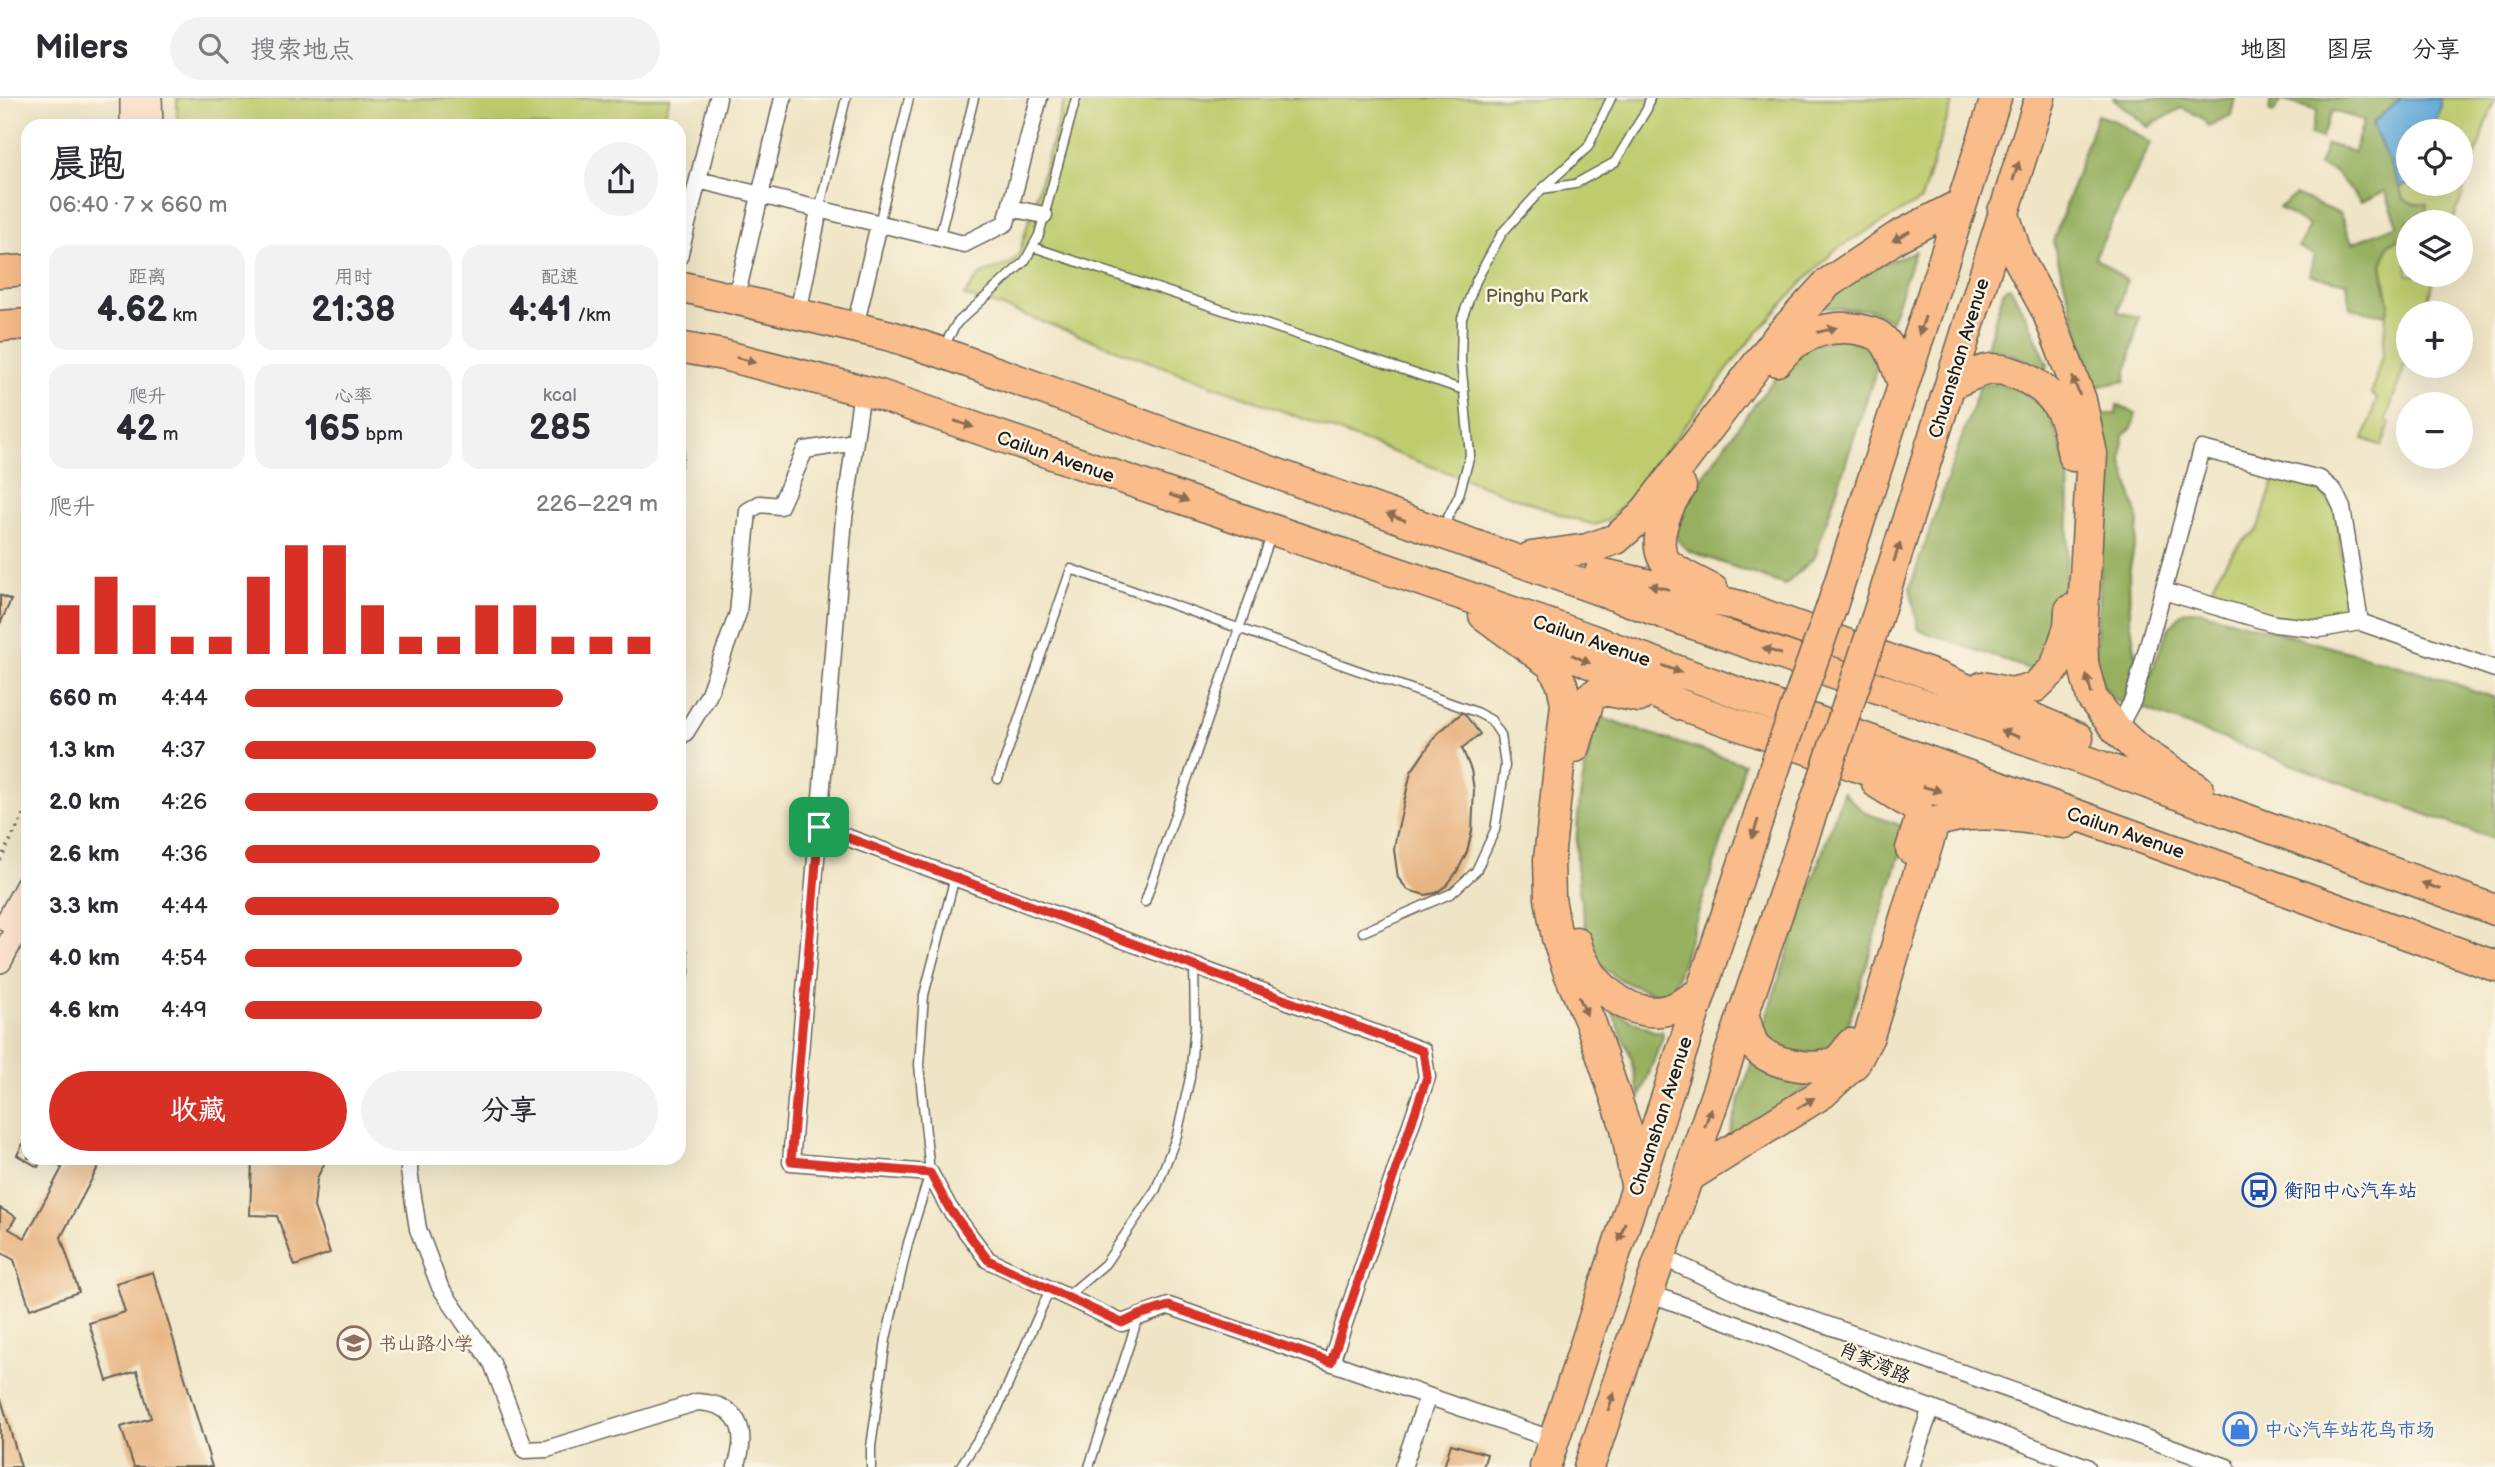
<!DOCTYPE html>
<html lang="zh">
<meta charset="utf-8">
<style>
:root{--surface:#fff;--page:#f2f2f3;--text:#2b2b33;--muted:#7c7c81;--line:#e1e1e2;--accent:#d93025}
body{margin:0;font-family:"Balsamiq Sans","LXGW WenKai TC",sans-serif;background:var(--page);color:var(--text);height:100vh;display:flex;flex-direction:column;font-size:26px;white-space:nowrap}
*{box-sizing:border-box;margin:0}
p{font-size:23px;color:var(--muted)}
.icon{flex:none;width:38px;height:38px;fill:none;stroke:currentColor;stroke-width:2;stroke-linecap:round;stroke-linejoin:round}
.map{position:relative;flex:1;overflow:hidden}
.drawer{position:absolute;left:21px;top:21px;width:665px;height:1046px;display:flex;flex-direction:column;background:var(--surface);border-radius:21px;box-shadow:0 7px 28px #0002}
.drawer>*{flex:none}
.fabs{position:absolute;left:2396px;top:21px;display:grid;gap:14px}
.fabs a{display:grid;place-items:center;width:77px;height:77px;border-radius:50%;background:var(--surface);box-shadow:0 7px 28px #0002;font-size:35px}
.pin{position:absolute;display:grid;place-items:center;width:60px;height:60px;color:#fff;margin:-30px;border-radius:14px;box-shadow:0 4px 10px #0006}
.round{display:grid;place-items:center;flex:none;width:74px;height:74px;border-radius:37px;background:var(--page)}
.summary{display:flex;align-items:center;justify-content:space-between;height:119px;padding:0 28px}
h1{font-size:38px;font-weight:700;line-height:52px}
.stats{display:grid;grid-template-columns:repeat(3,1fr);gap:10px;height:119px;padding:7px 28px}
.stats div{display:grid;align-content:center;border-radius:18px;background:var(--page);text-align:center}
.stats b{font-size:35px;font-weight:700}
.stats small{font-size:19px;font-weight:400}
.stats p{font-size:19px}
.chart{height:196px;padding:14px 28px}
.chart p{display:flex;justify-content:space-between}
.chart svg{width:100%;height:126px;margin-top:7px;stroke:var(--accent);stroke-width:6}
.cta{display:flex;gap:14px;margin-top:auto;padding:14px 28px}
.cta a{flex:1;height:80px;border-radius:42px;background:var(--accent);color:#fff;font-size:28px;font-weight:700;line-height:80px;text-align:center}
.cta a+a{background:var(--page);color:var(--text)}
ul{padding:0 28px;list-style:none;font-size:23px}
li{display:grid;grid-template-columns:112px 84px 1fr;align-items:center;height:52px}
li i{height:18px;border-radius:9px;background:var(--accent)}
header{display:flex;align-items:center;gap:42px;box-sizing:border-box;height:98px;padding:0 35px;background:var(--surface);border-bottom:2px solid var(--line)}
header strong{font-size:33px}
nav{display:flex;gap:38px;margin-inline-start:auto;font-size:24px}
.search{width:490px;height:63px;background:var(--page);display:flex;align-items:center;gap:18px;box-sizing:border-box;padding:0 24px;border-radius:38px;color:var(--muted);font-size:26px}
.map>svg:first-child{display:block}
</style>
<header>
<strong>Milers</strong>
<div class="search"><svg class="icon" aria-label="search" viewBox="0 0 24 24"><circle cx="10" cy="10" r="6"/><path d="M15 15l6 6"/></svg>搜索地点</div>
<nav><a>地图</a><a>图层</a><a>分享</a></nav>
</header>
<div class="map">
<svg width="2495" height="1369" viewBox="0 0 2495 1369">
<rect width="100%" height="100%" fill="#fcf5e5"/>
<filter id="ink" filterUnits="userSpaceOnUse"><feTurbulence type="fractalNoise" baseFrequency=".0143" numOctaves="2"/><feDisplacementMap in="SourceGraphic" scale="14" xChannelSelector="R" yChannelSelector="G"/><feConvolveMatrix kernelMatrix="1 2 1 2 8 2 1 2 1" color-interpolation-filters="sRGB"/></filter>
<filter id="wash" filterUnits="userSpaceOnUse"><feTurbulence type="fractalNoise" baseFrequency=".00686" numOctaves="4" result="noise"/><feDisplacementMap in="SourceGraphic" scale="28" xChannelSelector="R" yChannelSelector="G"/><feGaussianBlur stdDeviation="1.57" result="paint"/><feColorMatrix in="noise" values="0 0 0 0 0 0 0 0 0 0 0 0 0 0 0 0 0 1.4 0 .05"/><feComposite in="paint" operator="in"/></filter>
<g filter="url(#wash)">
<rect width="100%" height="100%" fill="#efe4c5"/>
<!-- green -->
<path fill="#becc6e" stroke="#6d7445" stroke-width="2" d="M177 0H670L661 28H177Z
M1065 0H1954L1921 102 1835 152 1799 188 1747 246 1633 397 1608 422 1595 427 1570 420 1000 208 964 198 981 176 1010 166 1019 156Z
M2440 0H2495L2453 124H2426L2428 121 2415 106 2403 101 2400 89 2409 86H2460V33H2431L2441 9Z
M2408 136V177H2436L2423 215H2408V258L2386 322 2390 325 2382 348 2364 341 2377 300 2371 296 2383 254 2386 217 2389 206 2382 167 2389 146Z
M2275 380C2301 384 2321 387 2335 411L2349 507C2320 540 2246 510 2209 500 2216 476 2235 445 2257 433Z"/>
<!-- forest -->
<path fill="#96b061" stroke="#59663e" stroke-width="2" d="M2113 0H2235L2231 17 2208 28 2202 20 2182 10 2148 29Z
M2271 0H2401L2372 26 2400 89 2403 101 2415 106H2427L2426 124H2408V136L2389 146 2382 167 2389 206 2386 217 2350 210 2347 185 2309 177 2314 157 2299 149 2309 128 2279 110 2295 97 2340 116 2352 145 2398 127 2385 93 2361 104 2334 73 2319 68 2327 46 2354 54 2364 22 2332 13 2321 41 2310 37 2317 13 2282 2 2273 15 2269 13Z
M2097 17 2115 23 2151 45 2095 159 2127 183 2118 214 2139 219 2125 283 2094 289 2053 144Z
M1915 153 1891 223 1872 212 1827 210 1821 204 1865 173Z
M2010 189 2029 224 2048 267 2044 275C2028 259 2008 254 1986 252L2004 191Z
M1842 239 1873 248 1880 260 1815 459 1785 487 1689 453C1680 446 1673 439 1676 426 1682 402 1780 267 1801 253 1812 246 1829 243 1842 239Z
M1999 285 2020 292 2049 313 2068 369 2069 422 2063 513 2054 554 2032 572 1919 532 1910 489 1980 287Z
M2117 307 2136 316 2132 330 2123 337 2122 363 2139 424 2129 475 2130 521 2137 564 2124 605C2106 604 2101 581 2095 567L2106 364 2101 316H2116Z
M2191 512 2200 513 2425 575 2495 600V742L2138 609 2168 531 2183 514Z
M1599 619 1744 666 1736 700 1671 898 1666 899C1645 893 1620 885 1603 869 1592 858 1588 840 1585 825 1569 757 1577 685 1599 619Z
M1843 694 1865 715 1908 730 1847 931C1827 963 1781 965 1762 931Z
M1612 913 1653 933H1662L1663 938 1640 999 1631 959Z
M1753 960C1762 973 1774 982 1790 984 1797 985 1801 983 1807 985V990L1727 1043Z"/>
<!-- water -->
<path fill="#64abdb" stroke="#40647c" stroke-width="2" d="M2401 0H2440L2441 8 2431 33H2408L2409 86 2400 89 2372 26Z"/>
<g id="blocks">
<!-- building -->
<path fill="#e7b380" d="M679 352 684 353 680 373H679Z
M0 497 11 502 0 526Z
M1463 614 1480 636 1462 650 1471 672 1474 692 1472 733 1467 754 1458 772 1447 787 1436 795 1425 797 1408 792 1398 780 1394 752 1396 739 1411 674 1437 636Z
M28 1036V1060H42L38 1069 17 1057Z
M45 1060H103L61 1139 79 1194 30 1211 14 1162 0 1154V1110L16 1119 9 1131 25 1140 62 1070Z
M282 1060H327L317 1080 314 1109 330 1155 295 1168 277 1118 250 1117 252 1061Z
M153 1174 212 1369H134L121 1329 151 1320 137 1273 107 1283 89 1225 125 1214 116 1185Z
M0 1301H1L21 1369H0Z
M1451 1346 1487 1356 1483 1369H1444Z"/>
</g>
</g>
<g filter="url(#ink)">
<use href="#blocks" fill-opacity="0" stroke="#666257" stroke-width="2"/>
<g fill="none" stroke-linecap="round" stroke-linejoin="round">
<defs>
<path id="lane" d="M1542 91 1575 86 1615 64 1647 11 1650 0
M819 112 846 0
M879 126 909 0
M939 141 974 0
M1033 149 1464 292
M943 249 957 225 1025 163 1039 137 1076 0
M1442 431 1459 397 1470 357 1461 263 1462 220 1476 183 1502 135 1542 91 1588 49 1611 0
M998 681 1071 471 1476 614 1491 622 1501 637 1505 668 1495 732 1476 773 1452 795 1363 834
M1145 804 1271 438
M1066 1199 1105 1166 1156 1091 1177 1037 1190 980 1195 927 1194 868
M871 1369V1349L886 1241 908 1145 930 1075 919 967 924 897 955 779
M960 1369 997 1312 1050 1191
M1089 1369 1138 1220"/>
<path id="street" d="M698 82 964 146 1006 125 1039 0
M1010 110 1044 117
M679 159 718 0
M736 200 783 0
M798 215 819 112
M855 229 879 126
M862 293 844 420 791 1064 930 1075 949 1110 988 1162 1122 1225 1169 1208 1554 1342
M2163 493 2275 526 2320 531 2360 524 2495 571
M2117 632 2133 602 2202 351 2320 381 2334 393 2342 410 2360 524
M679 640 686 634 708 598 738 515 748 413 760 406 780 408 805 352 855 344
M819 729 1423 953 1427 979 1331 1264
M679 854 681 873 679 880
M410 1060 409 1073 418 1131 440 1189 492 1265 525 1352 547 1351 697 1304C739 1306 749 1332 736 1369
M1660 1158 1748 1199 2227 1369
M1648 1195 1752 1232 1900 1299 2087 1369
M1403 1369 1428 1298
M1911 1369 1931 1310"/>
<path id="secondary" d="M132 0V28
M150 0 151 28
M8 823 28 786
M0 863 28 811"/>
<path id="highway" d="M2003 113 2018 160 2047 213 2081 302 2092 356 2082 530 2083 565 2092 600 2117 632 2135 649 2198 691
M0 174 28 172
M679 188 891 238 940 254 1682 522 2062 654 2495 812
M0 228 28 226
M679 249 723 257 880 297 1562 531 2495 868
M1777 263C1798 235 1835 223 1869 234 1872 235 1876 236 1879 238 1893 248 1897 272 1903 286
M1951 286C1962 282 1979 272 1992 271 2017 271 2047 289 2060 311 2068 325 2070 342 2073 358
M1681 389C1668 406 1648 449 1669 467 1681 477 1698 484 1713 492
M1531 459 1587 451 1616 441 1641 419 1778 239 1828 185 1897 139 1961 106
M1600 475 1740 508 1938 579 2078 640
M1832 508 1996 0
M1484 517 1552 567 1562 586 1566 605 1549 761 1550 800 1557 840 1569 875 1591 926 1626 1030 1636 1087
M1877 519 2040 0
M1535 540 1684 608 1887 679 1998 708
M1982 589 2011 595 2035 589 2055 570 2069 529 2070 512
M1575 649 1590 599 1604 592 1639 599
M1877 685 1917 710 1920 721 1911 751
M1576 844C1585 882 1627 922 1667 912 1679 910 1691 900 1701 894
M1743 915C1746 924 1749 939 1754 947 1768 965 1806 972 1827 967 1839 965 1845 955 1851 946
M1687 1080 1823 995 1855 965 1869 938 1934 725C1974 708 2023 721 2065 725
M1545 1369 1776 666
M1589 1369 1823 682"/>
</defs>
<!-- lane casing -->
<use href="#lane" stroke="#666257" stroke-width="11"/>
<!-- street casing -->
<use href="#street" stroke="#666257" stroke-width="19"/>
<!-- secondary casing -->
<use href="#secondary" stroke="#666257" stroke-width="26"/>
<!-- highway casing -->
<use href="#highway" stroke="#666257" stroke-width="33"/>
<!-- path -->
<path stroke="#666257" stroke-width="3.5" stroke-dasharray="2 5" stroke-linecap="butt" d="M0 762 28 709"/>
<!-- lane -->
<use href="#lane" stroke="#fff" stroke-width="8"/>
<!-- street -->
<use href="#street" stroke="#fff" stroke-width="16"/>
<!-- secondary -->
<use href="#secondary" stroke="#fde4d0" stroke-width="23"/>
<!-- highway -->
<use href="#highway" stroke="#f9bc8a" stroke-width="30"/>
<defs>
<path id="highway-bridge" d="M1776 666 1832 508
M1823 682 1877 519"/>
</defs>
<!-- highway-bridge casing -->
<use href="#highway-bridge" stroke="#666257" stroke-width="33" stroke-linecap="butt"/>
<!-- highway-bridge -->
<use href="#highway-bridge" stroke="#f9bc8a" stroke-width="30"/>
</g>
<!-- one-way arrows -->
<defs><path id="oneway-solid" d="M-6-.8H1V-3.2L6.5 0L1 3.2V.8H-6Z" transform="scale(1.75)"/></defs>
<g fill="#8a6c53">
<use href="#oneway-solid" transform="translate(2016 73) rotate(-72)"/>
<use href="#oneway-solid" transform="translate(1901 138) rotate(151)"/>
<use href="#oneway-solid" transform="translate(1922 228) rotate(108)"/>
<use href="#oneway-solid" transform="translate(1827 232) rotate(-14)"/>
<use href="#oneway-solid" transform="translate(746 262) rotate(15)"/>
<use href="#oneway-solid" transform="translate(2076 288) rotate(-111)"/>
<use href="#oneway-solid" transform="translate(964 326) rotate(19)"/>
<use href="#oneway-solid" transform="translate(1179 400) rotate(19)"/>
<use href="#oneway-solid" transform="translate(1396 419) rotate(-160)"/>
<use href="#oneway-solid" transform="translate(1897 454) rotate(-72)"/>
<use href="#oneway-solid" transform="translate(1659 489) rotate(-167)"/>
<use href="#oneway-solid" transform="translate(1772 553) rotate(-161)"/>
<use href="#oneway-solid" transform="translate(1581 561) rotate(25)"/>
<use href="#oneway-solid" transform="translate(1672 571) rotate(20)"/>
<use href="#oneway-solid" transform="translate(2089 586) rotate(-104)"/>
<use href="#oneway-solid" transform="translate(2010 636) rotate(-161)"/>
<use href="#oneway-solid" transform="translate(1932 691) rotate(15)"/>
<use href="#oneway-solid" transform="translate(1755 731) rotate(108)"/>
<use href="#oneway-solid" transform="translate(2431 788) rotate(-160)"/>
<use href="#oneway-solid" transform="translate(1583 908) rotate(67)"/>
<use href="#oneway-solid" transform="translate(1806 1005) rotate(-32)"/>
<use href="#oneway-solid" transform="translate(1708 1019) rotate(-71)"/>
<use href="#oneway-solid" transform="translate(1622 1134) rotate(108)"/>
<use href="#oneway-solid" transform="translate(1611 1304) rotate(-71)"/>
</g>
</g>
<g fill="none" stroke-linecap="round" stroke-linejoin="round" filter="url(#ink)">
<defs>
<path id="route" d="M819 729 1423 953 1427 979 1331 1264 1169 1208 1139 1217 1122 1225 988 1162 949 1110 930 1075 791 1063Z"/>
</defs>
<!-- route casing -->
<use href="#route" stroke="#fff" stroke-width="14"/>
<!-- route -->
<use href="#route" stroke="#d93025" stroke-width="9"/>
</g>
<!-- icons -->
<defs>
<symbol id="bus-ring" viewBox="-11 -11 22 22"><circle r="9.5" fill="#fcf5e5" stroke="#1a4fb4" stroke-width="1.5"/><path d="M-5-6H5V4H4V6H2V4H-2V6H-4V4H-5ZM-3.5-4V0h7V-4ZM-3.5 1.2v1.5H-2V1.2ZM2 1.2v1.5H3.5V1.2Z" fill="#1a4fb4"/></symbol>
<symbol id="school-ring" viewBox="-11 -11 22 22"><circle r="9.5" fill="#fcf5e5" stroke="#8d6e63" stroke-width="1.5"/><path d="M0-5L7-2L0 1L-7-2ZM-4 1L0 2.5L4 1V4Q0 6-4 4Z" fill="#8d6e63"/></symbol>
<symbol id="shop-ring" viewBox="-11 -11 22 22"><circle r="9.5" fill="#fcf5e5" stroke="#3f7fe0" stroke-width="1.5"/><path d="M-5-2.5h2.3a2.7 3.5 0 0 1 5.4 0H5L5.5 6h-11ZM-1.5-2.5h3a1.5 2.3 0 0 0-3 0Z" fill="#3f7fe0"/></symbol>
</defs>
<g fill-rule="evenodd">
<use href="#bus-ring" x="2240" y="1073" width="38" height="38"/>
<use href="#school-ring" x="335" y="1226" width="38" height="38"/>
<use href="#shop-ring" x="2221" y="1312" width="38" height="38"/>
</g>
<g text-anchor="middle" stroke-width="5" stroke-linejoin="round" paint-order="stroke">
<!-- park labels -->
<g font-size="19" fill="#555a39" stroke="#fcf5e5">
<text x="1537" y="204">Pinghu Park</text>
</g>
<!-- street labels -->
<g font-size="19" fill="#1c1c1c" stroke="#fcf5e5">
<text transform="translate(1958 260) rotate(-73)" y="7">Chuanshan Avenue</text>
<text transform="translate(1056 358) rotate(19)" y="7">Cailun Avenue</text>
<text transform="translate(1592 542) rotate(19)" y="7">Cailun Avenue</text>
<text transform="translate(2126 734) rotate(19)" y="7">Cailun Avenue</text>
<text transform="translate(1660 1018) rotate(-72)" y="7">Chuanshan Avenue</text>
<text transform="translate(1875 1264) rotate(24)" y="7">肖家湾路</text>
</g>
<!-- transit labels -->
<g font-size="19" fill="#164399" stroke="#fcf5e5" text-anchor="start">
<text x="2284" y="1099">衡阳中心汽车站</text>
</g>
<!-- education labels -->
<g font-size="19" fill="#785e54" stroke="#fcf5e5" text-anchor="start">
<text x="378" y="1252">书山路小学</text>
</g>
<!-- shop labels -->
<g font-size="19" fill="#366cbe" stroke="#fcf5e5" text-anchor="start">
<text x="2264" y="1338">中心汽车站花鸟市场</text>
</g>
</g>
</svg>
<div class="fabs">
<a><svg class="icon" aria-label="locate" viewBox="0 0 24 24"><circle cx="12" cy="12" r="6"/><path d="M12 2v4M12 18v4M2 12h4M18 12h4"/></svg></a>
<a><svg class="icon" aria-label="layers" viewBox="0 0 24 24"><path d="M12 4l9 5-9 5-9-5zM3 14l9 5 9-5"/></svg></a>
<a>+</a>
<a>−</a>
</div>
<div class="pin" style="left:819px;top:729px;background:#1e9e55"><svg class="icon" aria-label="arrive" viewBox="0 0 24 24"><path d="M6 21V4h12l-3 4 3 4H6"/></svg></div>
<section class="drawer">
<div class="summary"><div><h1>晨跑</h1><p>06:40 · 7 × 660 m</p></div><a class="round"><svg class="icon" aria-label="share" viewBox="0 0 24 24"><path d="M12 15V3M7 8l5-5 5 5M5 13v7h14v-7"/></svg></a></div>
<div class="stats">
<div><p>距离</p><b>4.62<small> km</small></b></div>
<div><p>用时</p><b>21:38</b></div>
<div><p>配速</p><b>4:41<small> /km</small></b></div>
</div>
<div class="stats">
<div><p>爬升</p><b>42<small> m</small></b></div>
<div><p>心率</p><b>165<small> bpm</small></b></div>
<div><p>kcal</p><b>285</b></div>
</div>
<div class="chart"><p><span>爬升</span>226–229 m</p>
<svg viewBox="0 0 160 44" preserveAspectRatio="none"><path d="M5 44V27M15 44V17M25 44V27M35 44V38M45 44V38M55 44V17M65 44V6M75 44V6M85 44V27M95 44V38M105 44V38M115 44V27M125 44V27M135 44V38M145 44V38M155 44V38"/></svg>
</div>
<ul>
<li><b>660 m</b>4:44<i style="width:77%"></i></li>
<li><b>1.3 km</b>4:37<i style="width:85%"></i></li>
<li><b>2.0 km</b>4:26<i style="width:100%"></i></li>
<li><b>2.6 km</b>4:36<i style="width:86%"></i></li>
<li><b>3.3 km</b>4:44<i style="width:76%"></i></li>
<li><b>4.0 km</b>4:54<i style="width:67%"></i></li>
<li><b>4.6 km</b>4:49<i style="width:72%"></i></li>
</ul>
<div class="cta"><a>收藏</a><a>分享</a></div>
</section>
</div>
